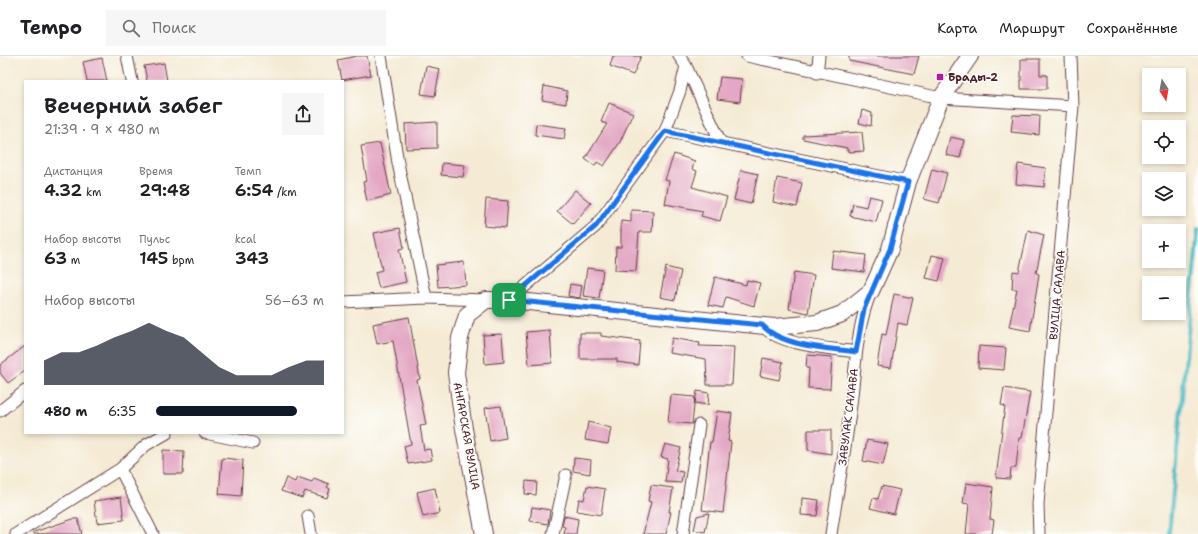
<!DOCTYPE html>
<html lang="ru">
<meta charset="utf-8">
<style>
:root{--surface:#fff;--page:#f6f6f6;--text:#202124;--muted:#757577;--line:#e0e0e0;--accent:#111827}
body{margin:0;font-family:"Shantell Sans",sans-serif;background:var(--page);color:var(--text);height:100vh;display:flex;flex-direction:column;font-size:15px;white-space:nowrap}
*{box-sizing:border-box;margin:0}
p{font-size:13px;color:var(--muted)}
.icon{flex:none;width:22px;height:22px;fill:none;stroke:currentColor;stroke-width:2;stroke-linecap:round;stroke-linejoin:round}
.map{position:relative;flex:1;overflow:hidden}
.drawer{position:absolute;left:24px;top:24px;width:320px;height:354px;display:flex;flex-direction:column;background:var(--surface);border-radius:0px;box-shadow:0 2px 6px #0003}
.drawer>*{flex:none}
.needle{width:26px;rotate:169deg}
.controls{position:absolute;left:1142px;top:12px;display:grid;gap:8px}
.controls a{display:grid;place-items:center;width:44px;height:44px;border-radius:0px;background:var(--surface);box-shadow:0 2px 6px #0003;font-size:20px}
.pin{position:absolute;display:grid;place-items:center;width:34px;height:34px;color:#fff;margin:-17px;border-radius:8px;box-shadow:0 2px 6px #0006}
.round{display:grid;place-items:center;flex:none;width:42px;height:42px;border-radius:0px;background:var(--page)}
.head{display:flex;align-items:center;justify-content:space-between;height:68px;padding:0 20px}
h1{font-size:22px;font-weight:600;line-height:30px}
.figures{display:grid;grid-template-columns:repeat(3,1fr);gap:6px;height:68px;padding:4px 20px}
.figures div{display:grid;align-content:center}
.figures b{font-size:17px;font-weight:600}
.figures small{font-size:11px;font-weight:400}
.figures p{font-size:11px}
.chart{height:112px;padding:8px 20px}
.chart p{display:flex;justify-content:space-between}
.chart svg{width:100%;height:72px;margin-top:4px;fill:var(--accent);opacity:.7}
ul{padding:0 20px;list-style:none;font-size:13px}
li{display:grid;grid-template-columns:64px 48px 1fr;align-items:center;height:30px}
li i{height:10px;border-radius:5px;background:var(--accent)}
header{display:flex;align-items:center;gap:24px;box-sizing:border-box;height:56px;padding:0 20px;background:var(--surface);border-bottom:1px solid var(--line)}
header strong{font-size:19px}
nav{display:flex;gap:22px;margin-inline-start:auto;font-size:14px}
.search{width:280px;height:36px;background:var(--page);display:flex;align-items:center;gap:10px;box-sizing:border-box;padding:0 14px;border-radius:0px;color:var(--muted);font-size:15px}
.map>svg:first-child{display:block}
</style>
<header>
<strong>Tempo</strong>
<div class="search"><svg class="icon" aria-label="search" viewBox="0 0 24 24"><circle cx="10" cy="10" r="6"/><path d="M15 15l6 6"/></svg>Поиск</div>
<nav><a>Карта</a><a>Маршрут</a><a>Сохранённые</a></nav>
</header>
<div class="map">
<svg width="1198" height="478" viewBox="0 0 1198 478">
<rect width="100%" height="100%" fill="#fdfcf7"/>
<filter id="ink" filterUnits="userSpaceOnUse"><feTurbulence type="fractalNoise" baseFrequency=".025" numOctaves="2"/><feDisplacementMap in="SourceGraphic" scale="8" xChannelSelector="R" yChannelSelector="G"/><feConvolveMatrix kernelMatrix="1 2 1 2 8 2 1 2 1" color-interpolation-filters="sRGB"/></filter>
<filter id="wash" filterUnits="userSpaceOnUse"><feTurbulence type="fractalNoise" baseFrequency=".012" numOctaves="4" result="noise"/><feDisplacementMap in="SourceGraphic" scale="16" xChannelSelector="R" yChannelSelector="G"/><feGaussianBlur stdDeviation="0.9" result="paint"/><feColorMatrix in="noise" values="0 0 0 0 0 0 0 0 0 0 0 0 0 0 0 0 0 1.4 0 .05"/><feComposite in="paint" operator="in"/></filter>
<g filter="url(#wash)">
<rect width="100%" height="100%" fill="#f5ebd5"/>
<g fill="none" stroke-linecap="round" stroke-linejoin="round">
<!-- stream -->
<path stroke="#49b8c1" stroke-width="4" d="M1169 478 1198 173"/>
</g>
<g id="blocks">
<!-- building -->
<path fill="#e4a8c5" d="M357 0H367L371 19 342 24 338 4Z
M613 0H641L633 19 610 10Z
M849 0H919L914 18 849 5Z
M102 2 107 25H87L83 6Z
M1021 3H1040V19H1047V33H1021Z
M164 7 167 25H147L144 10Z
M426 10 440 13 435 40 421 38Z
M720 21 742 23 740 46 717 43Z
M544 30 567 35 566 48 542 44Z
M609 47 633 57 620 86 604 110 597 106 595 110 585 103 607 68 601 66Z
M862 54 872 57 871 70 859 67Z
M1013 59 1040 60 1039 79 1011 76Z
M437 66V92L406 93 405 68Z
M536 68 566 72 564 83 535 79Z
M862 76 864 95 850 96V95H847V92L803 83V79Z
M950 81 964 84 960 102 946 99Z
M380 87 391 139 367 145 363 126 367 125 361 90Z
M674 98 695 105 692 113 697 115 692 131 727 141 720 165 701 160 703 155 665 148 669 125 665 124Z
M442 107 465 109 463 121 441 119Z
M1018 108 1046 112 1044 131 1016 128Z
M932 113 947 117 939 147 924 143Z
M741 114 758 118 751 148 734 144Z
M777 122 802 127 797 151 773 146Z
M575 134 591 147 573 168 557 155Z
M869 140 882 143 876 166 850 160 853 148 866 151Z
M486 143 508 145 506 172 484 170Z
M631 154 653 155 652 176H639L636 215 615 214 616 191H621V165L631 166Z
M400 172 404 192 399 193 406 226 379 232 375 216 382 214 374 177Z
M1028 174 1044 179 1036 217 1039 218 1030 275 1009 271 1017 233H1012L1013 215 1019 216Z
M833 195 866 199 864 216 831 212Z
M932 199 945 202 939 225 926 222Z
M464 206 466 229 438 231 436 209Z
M666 211 681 215 675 244 660 241Z
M587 212 603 214 599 242 583 240Z
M794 216 814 219 808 257 789 253Z
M715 221 746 229 747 224 760 227 754 250 726 241 723 252 708 249Z
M570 228 582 230 580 242 568 240Z
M894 238 913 242 907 269 898 267 891 312 877 310 882 278 886 279Z
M409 261 420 323 417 324 426 369 420 370 424 394 430 393 432 404 408 408 404 390 411 388 393 285 377 288 373 268Z
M550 274 552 307 529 309 526 276Z
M580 277H601V280L640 285 638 309 617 306V303H580Z
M502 278 504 306 485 308 483 279Z
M672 282 700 287 699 290 734 291 732 329H707L706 303 669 297Z
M25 290V315L8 327 0 317V309Z
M979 290 1006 292 1004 314 978 312Z
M807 299 832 301 830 333 808 332 809 312H806Z
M763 302 783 306 779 324 760 320Z
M1004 332 1030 336 1022 382H1019L1016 412H1011L1010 423 996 422 1005 350 1001 349Z
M697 335 709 337 708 349 695 347Z
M671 339 695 341 692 368 668 366Z
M501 350 506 382 490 385 485 352Z
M717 355 732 357 728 385 731 386 723 457 702 454 710 386H712Z
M588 366 611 372 608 388 585 384Z
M808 374H831V398L808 394Z
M867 384 888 388 883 409 863 405Z
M665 388 681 392 675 415 683 416 681 427 665 426 668 403 661 401Z
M163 394 184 395 183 418H163Z
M222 402 243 404 241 440 219 438Z
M574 402 591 404 590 418 573 415Z
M297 421 312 426 314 422 329 428 327 431 330 433 327 442 305 435 302 442 281 435 286 422 295 426Z
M526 425 537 426 536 439 525 438Z
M966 427 993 431 990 463 994 464 992 478H966L969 448 963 447Z
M651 429 673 432 669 456H671L666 478H643L651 446 648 445Z
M587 430 605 433 601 459 577 455 579 443 584 444Z
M882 430 900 434 894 458 870 452 873 442 878 443Z
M435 432 440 457 423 461 417 436Z
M121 441 124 464 97 467 94 445Z
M802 442 819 444 817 460 801 459Z
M532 451 550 454 548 468 530 465Z
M709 457 705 476 694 474 697 460Z
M564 460 578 463 576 478H564L565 471 562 470Z
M73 463H78L82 478H34V476Z"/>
</g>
</g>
<g filter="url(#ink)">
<use href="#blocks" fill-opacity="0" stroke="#643e44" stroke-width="1"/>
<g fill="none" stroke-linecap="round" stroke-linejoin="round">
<defs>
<path id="street" d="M127 0 132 25
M381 0 398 107 426 242
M747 0 941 42 1073 50
M686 10 721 87
M817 17 819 0
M665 75 908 126
M509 244 596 170 665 75 680 35 686 10 679 0
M343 246 426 242 486 244
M764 271C781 290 831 292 856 296
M0 355 25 335
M205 377 253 387
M120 413 153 478
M308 460 311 478
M16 478 120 413 146 389 167 377
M553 478 566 419
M683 478 699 369
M831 478C838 432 847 386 852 340 856 304 857 270 871 236
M1039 478 1038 448 1073 50 1071 0"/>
<path id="secondary" d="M484 478 464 373 456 317 460 282 467 259 486 244H509L774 271 817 267 842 258 871 235 890 193 908 126 941 42 970 0"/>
</defs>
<!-- street casing -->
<use href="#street" stroke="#643e44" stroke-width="13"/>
<!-- secondary casing -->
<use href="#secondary" stroke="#643e44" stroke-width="18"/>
<!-- street -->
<use href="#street" stroke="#fff" stroke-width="11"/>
<!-- secondary -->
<use href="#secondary" stroke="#fff" stroke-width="16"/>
</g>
</g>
<g fill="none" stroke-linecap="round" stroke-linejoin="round" filter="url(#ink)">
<defs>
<path id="route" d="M665 75 908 126 890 193 864 253 856 296C828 292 782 291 762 269L509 244 596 170Z"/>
</defs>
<!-- route casing -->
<use href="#route" stroke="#fff" stroke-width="8"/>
<!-- route -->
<use href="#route" stroke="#1a73e8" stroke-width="5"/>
</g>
<!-- markers -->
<rect fill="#b5179e" stroke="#fdfcf7" stroke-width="1.5" x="936" y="17" width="8" height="8" rx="2"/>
<g text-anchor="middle" stroke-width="3.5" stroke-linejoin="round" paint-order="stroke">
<!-- poi labels -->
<g font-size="11" font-weight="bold" fill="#4a1f2b" stroke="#fdfcf7" text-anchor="start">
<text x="948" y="25">Брады-2</text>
</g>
<!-- street labels -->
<g font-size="11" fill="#4a1f2b" stroke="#fdfcf7">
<text transform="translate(1057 239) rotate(-85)" y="4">ВУЛІЦА САЛАВА</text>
<text transform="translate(848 361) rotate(-83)" y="4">ЗАВУЛАК САЛАВА</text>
<text transform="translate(467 380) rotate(80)" y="4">АНГАРСКАЯ ВУЛІЦА</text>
</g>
</g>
</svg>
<div class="controls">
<a><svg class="needle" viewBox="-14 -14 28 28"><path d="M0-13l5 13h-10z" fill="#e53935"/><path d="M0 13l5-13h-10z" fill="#757577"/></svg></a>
<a><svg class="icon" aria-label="locate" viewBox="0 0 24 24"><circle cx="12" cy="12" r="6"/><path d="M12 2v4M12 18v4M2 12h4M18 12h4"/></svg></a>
<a><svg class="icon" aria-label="layers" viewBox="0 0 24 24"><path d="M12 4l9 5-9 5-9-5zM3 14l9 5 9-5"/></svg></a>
<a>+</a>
<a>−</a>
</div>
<div class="pin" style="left:509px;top:244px;background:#1e9e55"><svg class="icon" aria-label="arrive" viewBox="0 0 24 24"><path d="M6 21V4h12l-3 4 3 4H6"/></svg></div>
<section class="drawer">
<div class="head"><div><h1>Вечерний забег</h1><p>21:39 · 9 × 480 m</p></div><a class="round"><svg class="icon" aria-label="share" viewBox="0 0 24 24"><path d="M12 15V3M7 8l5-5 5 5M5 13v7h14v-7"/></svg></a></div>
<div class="figures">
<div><p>Дистанция</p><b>4.32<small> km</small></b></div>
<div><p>Время</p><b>29:48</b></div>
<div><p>Темп</p><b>6:54<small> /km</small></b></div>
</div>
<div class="figures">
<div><p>Набор высоты</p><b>63<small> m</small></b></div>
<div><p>Пульс</p><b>145<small> bpm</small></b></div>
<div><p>kcal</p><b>343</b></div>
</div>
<div class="chart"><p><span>Набор высоты</span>56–63 m</p>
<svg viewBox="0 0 160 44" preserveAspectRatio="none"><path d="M0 44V29L10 24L20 24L30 20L40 15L50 11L60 6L70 11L80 15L90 24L100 33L110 38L120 38L130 38L140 33L150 29L160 29V44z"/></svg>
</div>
<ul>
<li><b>480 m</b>6:35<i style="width:84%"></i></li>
</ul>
</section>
</div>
